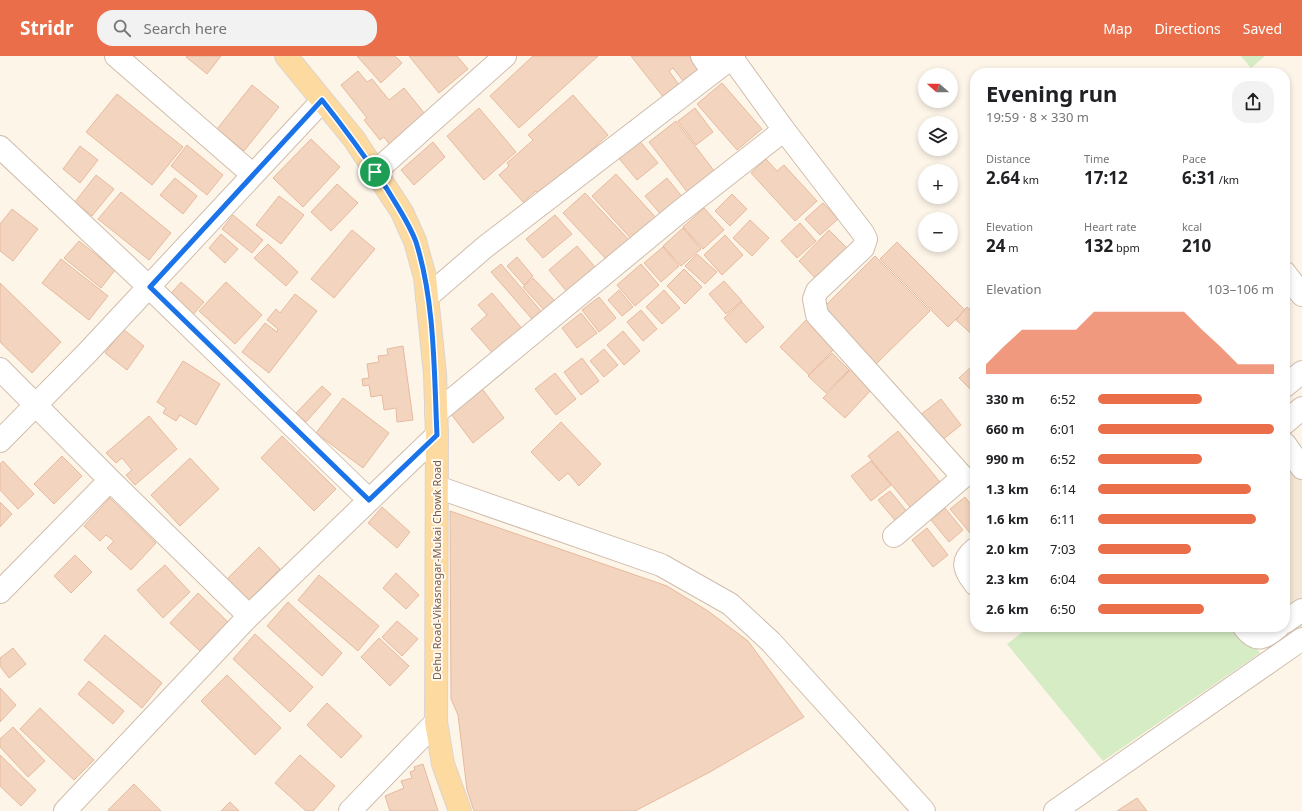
<!DOCTYPE html>
<meta charset="utf-8">
<style>
:root{--surface:#fff;--page:#f2f2f2;--text:#202124;--muted:#757577;--accent:#ea6e4a}
body{margin:0;font-family:"Noto Sans",sans-serif;background:var(--page);color:var(--text);height:100vh;display:flex;flex-direction:column;font-size:15px;white-space:nowrap}
*{box-sizing:border-box;margin:0}
p{font-size:13px;color:var(--muted)}
.icon{flex:none;width:22px;height:22px;fill:none;stroke:currentColor;stroke-width:2;stroke-linecap:round;stroke-linejoin:round}
.map{position:relative;flex:1;overflow:hidden}
.drawer{position:absolute;left:970px;top:12px;width:320px;height:564px;display:flex;flex-direction:column;background:var(--surface);border-radius:16px;box-shadow:0 2px 6px #0003}
.drawer>*{flex:none}
.needle{width:26px;rotate:291deg}
.tools{position:absolute;left:918px;top:12px;display:grid;gap:8px}
.tools a{display:grid;place-items:center;width:40px;height:40px;border-radius:50%;background:var(--surface);box-shadow:0 2px 6px #0003;font-size:20px}
.pin{position:absolute;display:grid;place-items:center;width:34px;height:34px;color:#fff;margin:-17px;border:2px solid #fff;border-radius:50%;box-shadow:0 1px 4px #0007}
.round{display:grid;place-items:center;flex:none;width:42px;height:42px;border-radius:16px;background:var(--page)}
.headline{display:flex;align-items:center;justify-content:space-between;height:68px;padding:0 16px}
h1{font-size:22px;font-weight:700;line-height:30px}
.stats{display:grid;grid-template-columns:repeat(3,1fr);gap:6px;height:68px;padding:4px 16px}
.stats div{display:grid;align-content:center}
.stats b{font-size:17px;font-weight:700}
.stats small{font-size:11px;font-weight:400}
.stats p{font-size:11px}
.chart{height:112px;padding:8px 16px}
.chart p{display:flex;justify-content:space-between}
.chart svg{width:100%;height:72px;margin-top:4px;fill:var(--accent);opacity:.7}
ul{padding:0 16px;list-style:none;font-size:13px}
li{display:grid;grid-template-columns:64px 48px 1fr;align-items:center;height:30px}
li i{height:10px;border-radius:5px;background:var(--accent)}
header{display:flex;align-items:center;gap:24px;box-sizing:border-box;height:56px;padding:0 20px;background:var(--accent);color:#fff}
header strong{font-size:19px}
nav{display:flex;gap:22px;margin-inline-start:auto;font-size:14px}
.search{width:280px;height:36px;background:var(--page);display:flex;align-items:center;gap:10px;box-sizing:border-box;padding:0 14px;border-radius:16px;color:var(--muted);font-size:15px}
.map>svg:first-child{display:block}
</style>
<header>
<strong>Stridr</strong>
<div class="search"><svg class="icon" aria-label="search" viewBox="0 0 24 24"><circle cx="10" cy="10" r="6"/><path d="M15 15l6 6"/></svg>Search here</div>
<nav><a>Map</a><a>Directions</a><a>Saved</a></nav>
</header>
<div class="map">
<svg width="1302" height="755" viewBox="0 0 1302 755">
<rect width="100%" height="100%" fill="#fdf5e8"/>
<!-- residential -->
<path fill="#f5e7d6" d="M1285 403 1302 424V583L1276 601 1252 571H1285Z"/>
<!-- green -->
<path fill="#d5ecc5" d="M1241 0H1265L1251 12Z
M1029 571H1239L1260 597 1103 705 1007 588Z"/>
<!-- building -->
<path fill="#f3d4be" stroke="#e7ba9e" d="M188 0H221L207 18 186 1Z
M357 0H395L402 7 381 27Z
M409 0H457L468 13 439 37Z
M533 0H598L519 72 490 40Z
M631 0H689L700 14 684 26 673 12 669 15 680 30 664 42Z
M358 15 367 26 372 23 389 44 404 32 429 63 393 93 384 81 380 84 364 64 367 62 341 29Z
M722 27 762 73 737 94 697 48Z
M252 29 279 51 244 95 217 73Z
M117 38 183 91 152 129 86 76Z
M573 39 608 79 540 140 536 135 523 146 499 119 509 110 507 107 533 84 528 79Z
M479 52 516 96 484 124 447 80Z
M695 52 713 76 696 89 678 65Z
M676 65 718 120 691 141 649 86Z
M311 83 340 111 303 151 273 122Z
M638 83 658 107 637 124 617 100Z
M433 86 445 101 414 129 401 114Z
M187 89 223 119 207 139 171 110Z
M80 90 98 104 80 127 63 113Z
M766 103 777 115 784 109 817 145 795 165 751 117Z
M616 118 659 165 635 187 592 140Z
M96 119 114 133 92 160 75 146Z
M175 122 197 140 183 158 160 139Z
M667 122 684 143 663 161 645 140Z
M337 128 358 147 331 175 311 156Z
M121 136 171 177 149 204 98 163Z
M585 137 629 184 607 204 563 157Z
M732 138 747 153 730 170 715 155Z
M279 140 304 159 281 188 256 169Z
M823 147 838 163 820 179 805 163Z
M704 152 724 174 703 193 683 171Z
M12 153 38 173 13 205 0 195V168Z
M233 159 263 184 252 197 222 173Z
M555 159 572 178 543 202 526 183Z
M750 164 769 182 752 200 733 182Z
M800 167 816 185 797 202 781 185Z
M683 172 701 193 681 210 663 190Z
M352 174 375 193 334 242 311 223Z
M829 174 850 195 819 226 799 205Z
M221 178 238 193 225 207 209 192Z
M725 179 743 199 722 219 704 199Z
M79 185 115 214 101 232 64 202Z
M897 186 965 254 948 271 880 203Z
M268 188 298 216 286 230 254 202Z
M577 190 601 218 572 242 549 214Z
M663 191 679 210 661 226 644 207Z
M697 198 717 216 705 228 685 210Z
M875 200 930 255 873 311 819 256Z
M517 201 533 220 524 229 507 210Z
M61 203 108 240 89 264 42 227Z
M501 208 541 255 532 263 491 216Z
M641 208 659 229 635 250 617 229Z
M684 213 702 231 685 248 667 230Z
M533 222 555 245 545 255 523 231Z
M724 225 742 245 726 258 709 238Z
M181 226 204 246 191 261 168 241Z
M226 226 262 259 235 288 199 255Z
M0 227 61 286 32 317 0 286Z
M619 234 633 251 622 260 608 244Z
M664 234 680 252 662 268 646 251Z
M492 237 525 276 496 301 471 273 487 259 478 249Z
M295 238 317 255 269 317 242 296 265 267 277 276 278 273 267 264 276 253 280 257Z
M599 241 616 262 599 276 582 254Z
M742 246 764 271 746 287 724 262Z
M967 251 975 258V281L956 264Z
M641 254 657 273 643 285 627 266Z
M581 257 597 277 577 292 562 272Z
M807 263 836 291 809 319 780 291Z
M123 273 144 290 127 314 105 297Z
M623 275 640 295 624 309 607 289Z
M403 290 413 364 397 366 396 352 384 354 382 339 371 341 369 329 363 330 362 323 369 322 367 308 379 306 378 300 388 299 387 293Z
M604 293 618 309 604 321 590 305Z
M832 297 849 314 826 337 808 320Z
M582 302 599 325 581 339 564 316Z
M183 305 220 328 196 369 180 359 176 365 163 357 166 352 157 346Z
M971 311 975 315 974 337 959 322Z
M852 312 873 332 845 362 823 342Z
M555 317 576 343 556 359 535 333Z
M322 330 331 338 306 366 296 357Z
M480 330 504 362 473 387 448 354Z
M343 342 389 377 363 412 316 377Z
M941 343 961 369 941 385 920 359Z
M149 360 177 393 135 429 126 419 132 414 122 402 116 407 106 397Z
M561 366 601 408 579 430 568 417 559 425 531 396Z
M898 375 944 431 914 456 868 400Z
M282 380 336 433 314 455 261 402Z
M62 400 82 420 54 448 34 428Z
M190 402 219 433 180 470 151 439Z
M3 405 34 438 18 453 0 434V408Z
M871 405 891 429 871 445 851 420Z
M890 435 909 458 898 468 878 444Z
M965 441 975 454V473L970 477 950 453Z
M110 442 156 487 131 514 107 492 114 485 106 479 100 485 84 470Z
M0 446 12 458 0 471Z
M382 451 410 476 397 492 368 467Z
M945 452 963 474 949 486 931 464Z
M450 455 667 530 708 555 748 585 804 661 710 716 635 755H474L467 734 458 659 451 643Z
M927 472 948 499 933 511 912 484Z
M259 491 280 513 248 545 227 523Z
M75 499 92 516 71 537 54 520Z
M165 509 190 536 163 562 137 534Z
M396 517 419 539 406 553 383 532Z
M319 519 379 570 358 595 298 544Z
M198 537 228 566 200 595 170 567Z
M288 546 342 597 322 620 267 570Z
M397 565 418 583 402 600 382 581Z
M255 578 313 631 290 656 233 603Z
M105 579 162 627 142 652 84 604Z
M379 582 409 610 390 630 361 601Z
M13 592 26 608 9 622 0 610V602Z
M227 619 281 672 255 699 201 645Z
M89 625 124 655 113 668 78 638Z
M0 632 16 649 0 666Z
M327 647 362 680 341 702 307 669Z
M40 652 94 704 74 724 20 673Z
M13 671 45 705 28 721 0 691V683Z
M0 699 36 734 21 750 0 730Z
M300 699 335 730 313 755H306L275 727Z
M423 708 438 755H390L385 740 404 732 401 725 412 722 410 716 415 714 414 711Z
M134 728 161 755H110L108 754Z
M1137 742 1147 755H1117Z
M230 746 239 755H221Z"/>
<g fill="none" stroke-linecap="round" stroke-linejoin="round">
<defs>
<path id="minor" d="M116 0 253 119
M702 0 713 16
M732 2 784 74 863 177 866 183 863 192 817 235 814 243 817 259 963 421 894 480
M0 91 149 231 369 444
M375 116 505 0
M1285 217 1302 239
M427 241 485 191 734 0
M0 313 110 424 249 560
M1285 330 1302 316
M436 357 678 157 784 74
M1285 367 1302 352
M0 385 86 298 322 45
M1285 388 1302 412
M437 431 661 509 730 548 771 586 924 755
M975 493C959 506 965 514 975 528
M0 536 110 424
M1285 566 1302 554
M1244 571C1257 588 1264 582 1278 571
M65 755 249 560 437 379
M350 755 436 666
M1055 755 1302 583"/>
<path id="major" d="M286 0 354 83 402 156 415 185 425 221 435 318 437 379 436 666 443 708 460 755"/>
</defs>
<!-- minor casing -->
<use href="#minor" stroke="#d0bdac" stroke-width="24"/>
<!-- major casing -->
<use href="#major" stroke="#dcd4d0" stroke-width="24"/>
<!-- minor -->
<use href="#minor" stroke="#fff" stroke-width="22"/>
<!-- major -->
<use href="#major" stroke="#fdda9f" stroke-width="22"/>
</g>
<g fill="none" stroke-linecap="round" stroke-linejoin="round">
<defs>
<path id="route" d="M322 44C345 73 366 102 387 133 397 150 409 167 416 186 435 246 434 316 437 379L369 444 150 231Z"/>
</defs>
<!-- route casing -->
<use href="#route" stroke="#fff" stroke-width="8"/>
<!-- route -->
<use href="#route" stroke="#1a73e8" stroke-width="5"/>
</g>
<g text-anchor="middle" stroke-width="4" stroke-linejoin="round" paint-order="stroke">
<!-- street labels -->
<g font-size="11" fill="#785b4a" stroke="#fff9ef">
<text transform="translate(437 514) rotate(-90)" y="4">Dehu Road-Vikasnagar-Mukai Chowk Road</text>
</g>
</g>
</svg>
<div class="tools">
<a><svg class="needle" viewBox="-14 -14 28 28"><path d="M0-13l5 13h-10z" fill="#e53935"/><path d="M0 13l5-13h-10z" fill="#757577"/></svg></a>
<a><svg class="icon" aria-label="layers" viewBox="0 0 24 24"><path d="M12 4l9 5-9 5-9-5zM3 14l9 5 9-5"/></svg></a>
<a>+</a>
<a>−</a>
</div>
<div class="pin" style="left:375px;top:116px;background:#1e9e55"><svg class="icon" aria-label="arrive" viewBox="0 0 24 24"><path d="M6 21V4h12l-3 4 3 4H6"/></svg></div>
<section class="drawer">
<div class="headline"><div><h1>Evening run</h1><p>19:59 · 8 × 330 m</p></div><a class="round"><svg class="icon" aria-label="share" viewBox="0 0 24 24"><path d="M12 15V3M7 8l5-5 5 5M5 13v7h14v-7"/></svg></a></div>
<div class="stats">
<div><p>Distance</p><b>2.64<small> km</small></b></div>
<div><p>Time</p><b>17:12</b></div>
<div><p>Pace</p><b>6:31<small> /km</small></b></div>
</div>
<div class="stats">
<div><p>Elevation</p><b>24<small> m</small></b></div>
<div><p>Heart rate</p><b>132<small> bpm</small></b></div>
<div><p>kcal</p><b>210</b></div>
</div>
<div class="chart"><p><span>Elevation</span>103–106 m</p>
<svg viewBox="0 0 160 44" preserveAspectRatio="none"><path d="M0 44V38L10 27L20 17L30 17L40 17L50 17L60 6L70 6L80 6L90 6L100 6L110 6L120 17L130 27L140 38L150 38L160 38V44z"/></svg>
</div>
<ul>
<li><b>330 m</b>6:52<i style="width:59%"></i></li>
<li><b>660 m</b>6:01<i style="width:100%"></i></li>
<li><b>990 m</b>6:52<i style="width:59%"></i></li>
<li><b>1.3 km</b>6:14<i style="width:87%"></i></li>
<li><b>1.6 km</b>6:11<i style="width:90%"></i></li>
<li><b>2.0 km</b>7:03<i style="width:53%"></i></li>
<li><b>2.3 km</b>6:04<i style="width:97%"></i></li>
<li><b>2.6 km</b>6:50<i style="width:60%"></i></li>
</ul>
</section>
</div>
